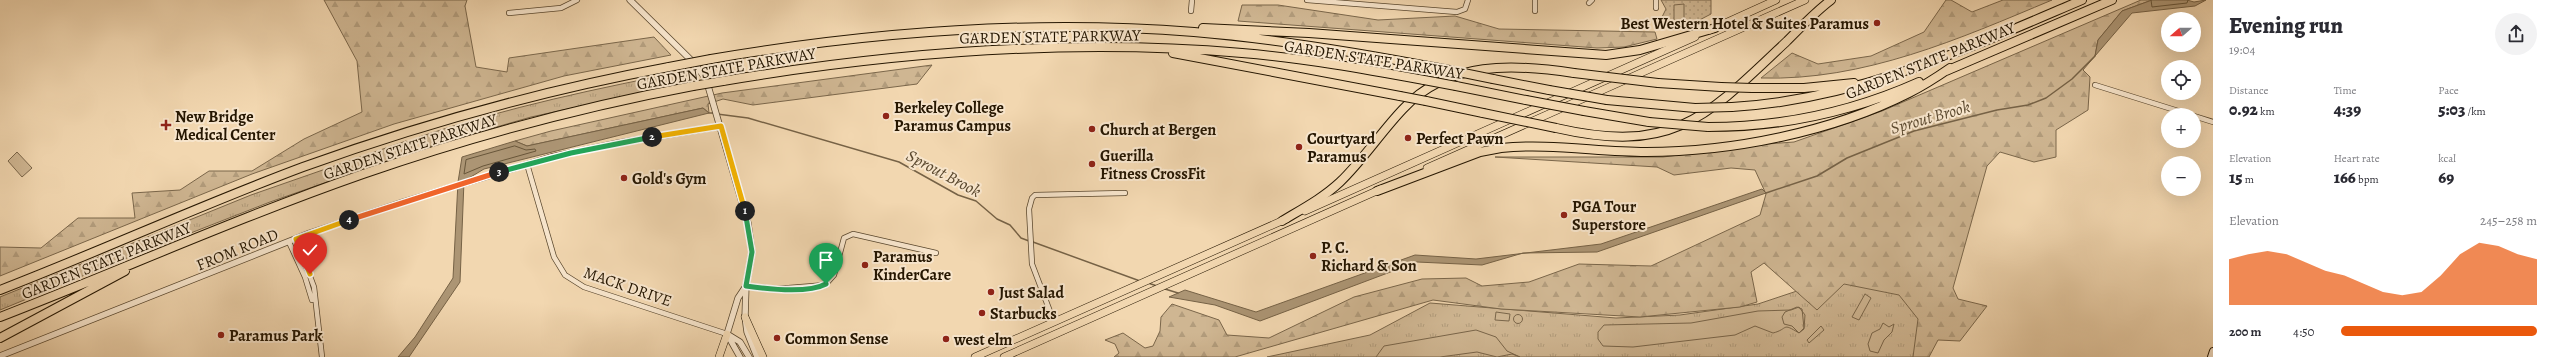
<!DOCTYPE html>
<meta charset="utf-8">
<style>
:root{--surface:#fff;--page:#f2f2f3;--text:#2b2b33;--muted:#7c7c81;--accent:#ea580c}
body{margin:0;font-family:Alegreya,serif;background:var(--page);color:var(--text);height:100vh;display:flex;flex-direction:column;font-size:15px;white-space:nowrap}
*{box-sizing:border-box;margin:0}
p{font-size:13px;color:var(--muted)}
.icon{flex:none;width:22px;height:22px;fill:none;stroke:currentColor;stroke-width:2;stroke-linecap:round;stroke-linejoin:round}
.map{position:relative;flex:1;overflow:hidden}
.details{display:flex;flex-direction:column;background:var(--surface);width:340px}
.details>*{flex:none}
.needle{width:26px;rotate:250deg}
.tools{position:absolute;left:2161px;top:12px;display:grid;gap:8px}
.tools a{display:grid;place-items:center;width:40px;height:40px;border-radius:50%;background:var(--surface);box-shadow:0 4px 16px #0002;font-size:20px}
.pin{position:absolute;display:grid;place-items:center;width:34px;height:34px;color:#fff;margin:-41px -17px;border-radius:50% 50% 50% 0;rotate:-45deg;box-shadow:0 0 4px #0007}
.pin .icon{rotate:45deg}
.km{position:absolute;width:20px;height:20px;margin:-10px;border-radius:50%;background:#222;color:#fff;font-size:11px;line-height:20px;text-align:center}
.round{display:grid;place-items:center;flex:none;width:42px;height:42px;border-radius:21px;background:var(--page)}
.summary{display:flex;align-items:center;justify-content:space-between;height:68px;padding:0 16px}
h1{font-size:22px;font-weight:800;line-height:30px}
.metrics{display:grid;grid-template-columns:repeat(3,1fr);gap:6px;height:68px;padding:4px 16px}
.metrics div{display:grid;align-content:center}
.metrics b{font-size:17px;font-weight:800}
.metrics small{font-size:11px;font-weight:400}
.metrics p{font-size:11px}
.chart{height:112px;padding:8px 16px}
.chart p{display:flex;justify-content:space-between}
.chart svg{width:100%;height:72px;margin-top:4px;fill:var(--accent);opacity:.7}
ul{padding:0 16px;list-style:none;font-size:13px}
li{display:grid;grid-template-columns:64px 48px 1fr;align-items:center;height:30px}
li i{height:10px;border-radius:5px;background:var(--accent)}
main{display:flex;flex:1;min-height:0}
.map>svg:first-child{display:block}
</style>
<main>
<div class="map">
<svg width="2213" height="357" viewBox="0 0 2213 357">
<defs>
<pattern id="grass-tufts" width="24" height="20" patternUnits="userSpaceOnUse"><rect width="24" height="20" fill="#cfb692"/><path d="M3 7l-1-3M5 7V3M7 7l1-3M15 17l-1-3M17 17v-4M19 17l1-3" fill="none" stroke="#b29c7c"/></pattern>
<pattern id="forest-firs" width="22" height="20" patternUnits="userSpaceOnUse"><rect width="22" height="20" fill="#cfb692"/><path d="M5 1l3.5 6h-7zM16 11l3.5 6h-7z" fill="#b29c7c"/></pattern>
<pattern id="park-dots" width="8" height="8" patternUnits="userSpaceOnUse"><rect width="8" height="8" fill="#cfb692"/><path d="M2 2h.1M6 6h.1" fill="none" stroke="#b29c7c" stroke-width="1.8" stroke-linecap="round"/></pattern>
</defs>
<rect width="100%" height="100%" fill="#f2d7b0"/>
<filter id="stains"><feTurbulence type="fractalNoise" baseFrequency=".005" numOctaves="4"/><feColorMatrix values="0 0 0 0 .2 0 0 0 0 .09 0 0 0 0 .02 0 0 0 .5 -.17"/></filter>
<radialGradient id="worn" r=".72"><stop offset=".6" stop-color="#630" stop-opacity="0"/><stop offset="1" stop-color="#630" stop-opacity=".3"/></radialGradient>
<!-- grass -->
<path fill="url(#grass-tufts)" stroke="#7a664a" d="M691 70 697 81 531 117 424 148 417 141 419 137C508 107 599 88 691 70Z
M406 141 412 145 411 151 407 154 270 202 109 265 0 310V297L251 195Z
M1878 264 1942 296 1922 357H1267L1370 335 1430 303 1616 318 1680 315 1758 304Z"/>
<!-- forest -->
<path fill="url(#forest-firs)" stroke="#7a664a" d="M324 0H467L465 6 476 67 507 72 509 58 654 37 671 55 564 76 394 124 252 174 0 276V247L41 248 78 218H135L132 193 180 190 209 171H252L304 139 362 112 357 61Z
M1946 0H1951L1972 12 2003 0H2052C1959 39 1864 81 1761 78L1792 53 1818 64 1871 56 1924 32Z
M2141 0H2152L2122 11 2098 40 2095 56 2083 70 2090 77 2088 110 2056 130V157L2034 162 2000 152 1987 166 1953 288 1958 299 1987 306 1960 341 1938 340 1929 357H1913L1918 319 1899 295 1844 284 1817 310 1764 263 1751 272 1757 302 1740 307 1640 317 1501 309 1433 300 1235 357H1114L1119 353 1115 344 1105 340 1123 333 1145 348 1153 346 1160 331 1161 317 1172 304 1219 320 1227 335 1269 338 1354 297 1422 279 1466 278 1482 286 1529 282 1579 264 1651 266 1760 215 1766 194 1755 170 1731 168 1674 175 1657 167 1495 157H1663L1767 144 1794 142 1882 111Z
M1242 5H1278L1378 20 1455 16 1499 29 1655 32 1657 39 1624 47 1597 48 1238 21Z
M932 65 917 84 753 105 723 99 708 104 709 113 703 108 527 146 515 141 551 131 722 93Z"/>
<!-- park -->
<path fill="url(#park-dots)" stroke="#7a664a" d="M1661 0H1711V14L1684 28 1662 26V17L1666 9Z"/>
<!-- pitch -->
<path fill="#cfb692" stroke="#7a664a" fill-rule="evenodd" d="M1684 4V22H1674V5Z
M17 152 32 168 22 177 8 161Z
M1865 294 1871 298 1859 320 1852 317Z
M1799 307 1805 315 1804 329 1799 333C1781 322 1789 329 1773 333L1755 326 1735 335 1633 347 1603 346 1598 339V332L1604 325 1691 323 1758 311 1791 310ZM1797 307 1802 309 1804 328 1799 333 1792 326 1784 324 1782 317 1785 312Z
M1496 312 1510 314 1509 321 1495 320Z
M1513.5 319a4.5 4.5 0 1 1 9 0a4.5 4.5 0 1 1-9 0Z
M1883 323 1889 327 1894 324 1892 332 1884 340 1878 353 1870 351 1868 344 1872 333 1880 329Z
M1821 326 1824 330 1809 343 1807 340Z
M1476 330 1496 337 1507 351 1520 357 1512 354 1497 357 1477 352 1440 357H1376L1384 346Z"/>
<!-- water -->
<path fill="#ac9574" stroke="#766246" d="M2152 0H2187L2194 2 2206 0 2195 6 2132 13 2095 56 2098 40 2122 11Z
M703 108 709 113 484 169 464 181 460 282 409 357H398L415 337 453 278 458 182 462 157 515 141 527 146Z
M1762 189 1766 193 1597 252 1523 253 1482 265 1417 262 1260 321 1215 305 1169 297 1185 290 1256 312 1415 255 1476 259 1601 244Z"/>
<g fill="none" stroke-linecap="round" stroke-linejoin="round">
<!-- shore -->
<path stroke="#68563a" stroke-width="1" d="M2151 0 2152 7 2187 3 2188 0
M515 146 526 150 535 149 536 151 483 166 464 174 466 160Z"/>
<!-- stream -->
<path stroke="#766246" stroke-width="1.5" d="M709 113H714
M717 114 748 118 899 162 958 195 976 201 997 219 1010 225 1021 238 1029 241
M1766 193 1817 176 1847 158 1914 131 1997 110 2028 105 2046 98 2072 79 2095 56
M1033 242 1140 281
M1148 283 1157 286
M1165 289 1178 293"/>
<defs>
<path id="minor" d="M1307 0 1457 12 1465 9 1468 0
M1535 0V11
M1656 0V8
M1589 3 1592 0
M1191 11 1192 0
M509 13 561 8 577 0
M2095 85 2191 115
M2194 116 2213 122
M527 164 554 257 565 275 584 287 727 334
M296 239 314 287 322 357
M289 242 305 277 312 300
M746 286 776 289 825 285 834 275 844 238 853 234 936 253
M1054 322 1032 264 1029 209 1032 198 1035 195 1125 193"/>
<path id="tertiary" d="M630 0 694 63 706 79 748 223 752 252 746 286 745 317 747 332 757 357
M727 334 740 342 749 357
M0 356 310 233 403 202 551 157 618 143 721 126
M740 357 727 334 738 298 746 286"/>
<path id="secondary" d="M2211 357 2213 351"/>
<path id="trunk" d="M1710 30 1776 0
M1427 168 1805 0
M1305 211 1695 37
M745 317 763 357
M719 357 727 334
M975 357 1286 219
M1004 357 1381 189"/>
<path id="motorway" d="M1203 28 1309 33 1606 55 1640 50 1715 28
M1173 53 1400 96
M711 59C870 32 1033 19 1194 32 1279 39 1361 53 1444 69
M1946 71 2112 0
M1493 79 1549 90
M723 81C895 52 1068 38 1242 53 1303 58 1364 69 1424 80
M1658 83 1721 87
M1456 86 1526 100
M1752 88H1804L1854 83
M1607 100 1695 108
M1426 101 1483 113
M1732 107C1857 100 1969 48 2082 0
M1584 111 1649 122
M1708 127C1781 127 1852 112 1919 82
M1556 128C1674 155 1707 117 1787 41 1801 27 1815 12 1831 0
M1377 191 1480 152 1501 148C1549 143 1598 152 1646 152 1731 152 1832 132 1909 93 1923 86 1937 77 1950 68
M1282 221C1302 209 1323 198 1340 182 1363 160 1381 132 1403 109 1448 60 1515 64 1574 73
M0 290C101 251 201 205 303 167 422 124 545 90 669 67
M0 317C121 270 240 217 363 174 470 137 581 107 693 86
M0 338 125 271"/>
</defs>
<!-- minor casing -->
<use href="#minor" stroke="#58462d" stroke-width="6"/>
<!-- tertiary casing -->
<use href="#tertiary" stroke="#58462d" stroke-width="7"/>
<!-- secondary casing -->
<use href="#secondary" stroke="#251601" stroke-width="8"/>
<!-- trunk casing -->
<use href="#trunk" stroke="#251601" stroke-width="8"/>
<!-- motorway casing -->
<use href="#motorway" stroke="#251601" stroke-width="10"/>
<!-- minor -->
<use href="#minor" stroke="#f7e5cc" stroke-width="4.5"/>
<!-- tertiary -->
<use href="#tertiary" stroke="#f7e5cc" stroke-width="5.5"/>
<!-- secondary -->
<use href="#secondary" stroke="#f7e5cc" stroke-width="6"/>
<!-- trunk -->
<use href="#trunk" stroke="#f2d7b0" stroke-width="7"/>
<!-- motorway -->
<use href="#motorway" stroke="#f2d7b0" stroke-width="8"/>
<defs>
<path id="motorway-bridge" d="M669 67 711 59
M1444 69 1493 79
M1574 73 1658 83
M1424 80 1456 86
M693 86 723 81
M1721 87 1752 88
M1549 90 1607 100
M1400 96 1426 101
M1526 100 1584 111
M1695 108 1732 107
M1483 113 1556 128
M1649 122 1708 127"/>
</defs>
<!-- motorway-bridge casing -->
<use href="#motorway-bridge" stroke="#251601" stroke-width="10" stroke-linecap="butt"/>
<!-- motorway-bridge -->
<use href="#motorway-bridge" stroke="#f2d7b0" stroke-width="8"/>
</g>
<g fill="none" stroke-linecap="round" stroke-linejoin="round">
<defs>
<path id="split-1" d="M745 211 752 252 746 286C767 289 807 294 826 284"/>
<path id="split-2" d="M652 137 721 126 745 211"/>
<path id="split-3" d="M499 172 571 153 652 137"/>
<path id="split-4" d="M349 220 499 172"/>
<path id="split-5" d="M310 274 296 239 349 220"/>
</defs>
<!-- split-1 casing -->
<use href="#split-1" stroke="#fff" stroke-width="8"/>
<!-- split-2 casing -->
<use href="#split-2" stroke="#fff" stroke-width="8"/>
<!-- split-3 casing -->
<use href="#split-3" stroke="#fff" stroke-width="8"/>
<!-- split-4 casing -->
<use href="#split-4" stroke="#fff" stroke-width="8"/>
<!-- split-5 casing -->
<use href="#split-5" stroke="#fff" stroke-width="8"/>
<!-- split-1 -->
<use href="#split-1" stroke="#22a559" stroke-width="5"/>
<!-- split-2 -->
<use href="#split-2" stroke="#f5b400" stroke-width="5"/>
<!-- split-3 -->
<use href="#split-3" stroke="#22a559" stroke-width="5"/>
<!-- split-4 -->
<use href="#split-4" stroke="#f0652b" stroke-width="5"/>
<!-- split-5 -->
<use href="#split-5" stroke="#f5b400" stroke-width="5"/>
</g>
<!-- markers -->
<g fill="#8f2418" stroke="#f7e5cc" stroke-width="1.5">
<circle cx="1877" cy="23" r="4"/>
<circle cx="886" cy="116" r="4"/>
<path d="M164 119h4v4h4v4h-4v4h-4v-4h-4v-4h4z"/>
<circle cx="1092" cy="129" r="4"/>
<circle cx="1408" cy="138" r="4"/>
<circle cx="1299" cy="147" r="4"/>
<circle cx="1092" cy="164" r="4"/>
<circle cx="624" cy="178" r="4"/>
<circle cx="1564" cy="215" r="4"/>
<circle cx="1313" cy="256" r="4"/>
<circle cx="865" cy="265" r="4"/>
<circle cx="991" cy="292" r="4"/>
<circle cx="982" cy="313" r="4"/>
<circle cx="221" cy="335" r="4"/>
<circle cx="777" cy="338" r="4"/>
<circle cx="946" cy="339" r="4"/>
</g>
<g text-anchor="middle" stroke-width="4" stroke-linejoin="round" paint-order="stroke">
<!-- poi labels -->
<g font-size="16" font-weight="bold" fill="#251601" stroke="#f7e5cc" text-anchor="start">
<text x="1869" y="29" text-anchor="end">Best Western Hotel &amp; Suites Paramus</text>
<text x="894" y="113">Berkeley College<tspan x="894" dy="18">Paramus Campus</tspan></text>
<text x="175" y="122">New Bridge<tspan x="175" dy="18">Medical Center</tspan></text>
<text x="1100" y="135">Church at Bergen</text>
<text x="1307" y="144">Courtyard<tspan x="1307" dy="18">Paramus</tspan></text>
<text x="1416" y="144">Perfect Pawn</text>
<text x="1100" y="161">Guerilla<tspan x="1100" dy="18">Fitness CrossFit</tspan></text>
<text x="632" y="184">Gold's Gym</text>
<text x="1572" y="212">PGA Tour<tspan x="1572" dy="18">Superstore</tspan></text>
<text x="1321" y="253">P. C.<tspan x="1321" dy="18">Richard &amp; Son</tspan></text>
<text x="873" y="262">Paramus<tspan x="873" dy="18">KinderCare</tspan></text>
<text x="999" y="298">Just Salad</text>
<text x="990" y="319">Starbucks</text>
<text x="229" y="341">Paramus Park</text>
<text x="785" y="344">Common Sense</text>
<text x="954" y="345">west elm</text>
</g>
<!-- street labels -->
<g font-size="16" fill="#251601" stroke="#f7e5cc">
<text transform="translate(1050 36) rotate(-1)" y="6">GARDEN STATE PARKWAY</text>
<text transform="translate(1374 59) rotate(9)" y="6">GARDEN STATE PARKWAY</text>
<text transform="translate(1930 60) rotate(-22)" y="6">GARDEN STATE PARKWAY</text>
<text transform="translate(726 68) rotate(-10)" y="6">GARDEN STATE PARKWAY</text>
<text transform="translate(410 146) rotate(-18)" y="6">GARDEN STATE PARKWAY</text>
<text transform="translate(237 249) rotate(-22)" y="6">FROM ROAD</text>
<text transform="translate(106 260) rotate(-22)" y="6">GARDEN STATE PARKWAY</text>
<text transform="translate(628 286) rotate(19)" y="6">MACK DRIVE</text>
</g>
<!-- water labels -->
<g font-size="17" font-style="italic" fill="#5b492f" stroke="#f7e5cc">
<text transform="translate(1930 117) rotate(-16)" y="6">Sprout Brook</text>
<text transform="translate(944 173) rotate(28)" y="6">Sprout Brook</text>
</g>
</g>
<rect width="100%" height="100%" filter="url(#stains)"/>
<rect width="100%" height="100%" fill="url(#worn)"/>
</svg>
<div class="tools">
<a><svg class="needle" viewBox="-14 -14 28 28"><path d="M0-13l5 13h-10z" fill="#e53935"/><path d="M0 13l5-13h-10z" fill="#7c7c81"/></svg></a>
<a><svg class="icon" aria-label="locate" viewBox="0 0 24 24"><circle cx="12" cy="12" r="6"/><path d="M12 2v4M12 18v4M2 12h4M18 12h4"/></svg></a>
<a>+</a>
<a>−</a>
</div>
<div class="pin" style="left:826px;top:284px;background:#1e9e55"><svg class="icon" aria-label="arrive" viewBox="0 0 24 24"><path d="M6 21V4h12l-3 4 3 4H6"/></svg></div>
<div class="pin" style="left:310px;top:274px;background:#d93025"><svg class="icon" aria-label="check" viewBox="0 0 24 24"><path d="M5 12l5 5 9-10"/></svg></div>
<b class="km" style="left:745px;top:211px">1</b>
<b class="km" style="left:652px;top:137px">2</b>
<b class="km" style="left:499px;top:172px">3</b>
<b class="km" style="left:349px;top:220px">4</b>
</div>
<section class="details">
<div class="summary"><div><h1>Evening run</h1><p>19:04</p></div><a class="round"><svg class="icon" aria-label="share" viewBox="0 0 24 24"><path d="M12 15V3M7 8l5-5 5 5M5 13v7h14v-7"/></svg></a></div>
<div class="metrics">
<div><p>Distance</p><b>0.92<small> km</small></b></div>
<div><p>Time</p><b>4:39</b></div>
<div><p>Pace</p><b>5:03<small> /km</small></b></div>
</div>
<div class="metrics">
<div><p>Elevation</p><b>15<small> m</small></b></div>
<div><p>Heart rate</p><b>166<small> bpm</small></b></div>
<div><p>kcal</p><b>69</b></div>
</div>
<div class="chart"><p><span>Elevation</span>245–258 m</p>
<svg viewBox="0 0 160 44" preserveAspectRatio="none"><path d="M0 44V16L10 13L20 11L30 13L40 18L50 23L60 26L70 31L80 36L90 38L100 36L110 26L120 13L130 6L140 8L150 13L160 16V44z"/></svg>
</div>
<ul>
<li><b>200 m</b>4:50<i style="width:100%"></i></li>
</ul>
</section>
</main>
